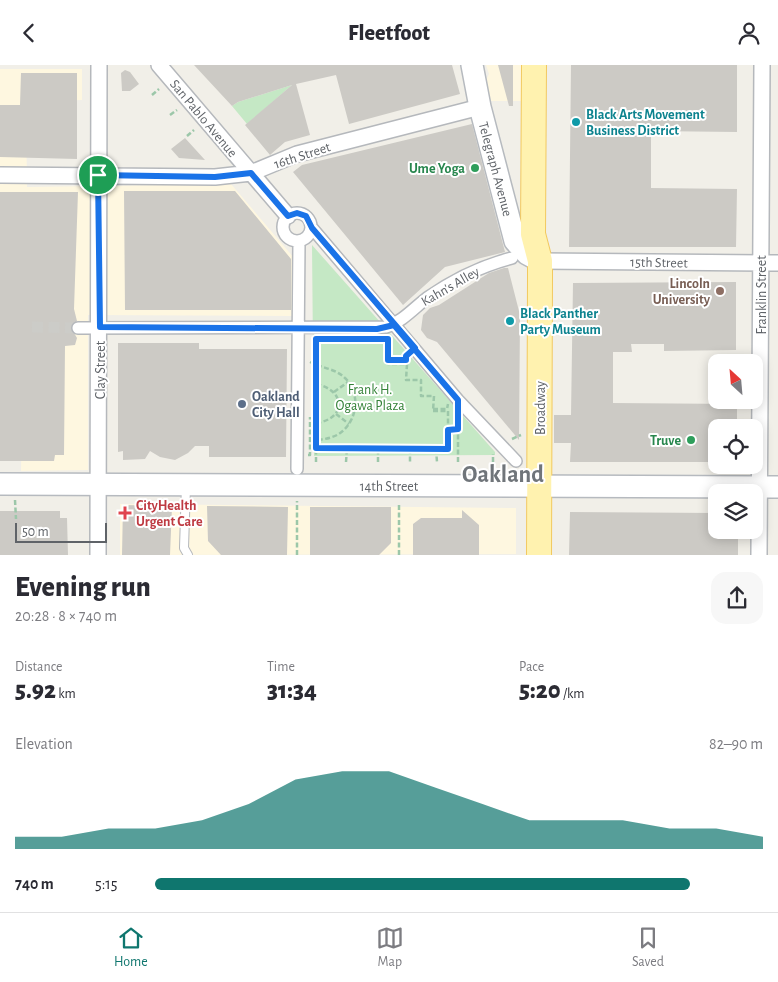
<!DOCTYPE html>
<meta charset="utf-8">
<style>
:root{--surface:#fff;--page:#f7f7f7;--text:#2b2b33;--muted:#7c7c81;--line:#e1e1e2;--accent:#0f766e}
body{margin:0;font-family:"Alegreya Sans",sans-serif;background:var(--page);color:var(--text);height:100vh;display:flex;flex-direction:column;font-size:19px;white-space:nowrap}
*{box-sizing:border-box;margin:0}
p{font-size:16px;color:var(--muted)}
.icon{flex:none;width:28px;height:28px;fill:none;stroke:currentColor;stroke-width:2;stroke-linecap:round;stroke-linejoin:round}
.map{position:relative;height:490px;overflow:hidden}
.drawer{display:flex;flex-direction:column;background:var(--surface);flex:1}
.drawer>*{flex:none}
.needle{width:32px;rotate:334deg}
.buttons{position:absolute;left:708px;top:289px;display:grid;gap:10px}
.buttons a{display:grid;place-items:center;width:55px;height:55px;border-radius:10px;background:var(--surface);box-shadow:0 2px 12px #0003;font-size:25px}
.scale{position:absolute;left:15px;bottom:12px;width:92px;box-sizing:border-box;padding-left:5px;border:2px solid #5f6368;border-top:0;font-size:14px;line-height:18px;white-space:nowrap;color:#5f6368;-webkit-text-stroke:4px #fff;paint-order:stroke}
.pin{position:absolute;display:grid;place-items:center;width:42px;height:42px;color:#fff;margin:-21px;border:2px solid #fff;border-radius:50%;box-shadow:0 1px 5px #0007}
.round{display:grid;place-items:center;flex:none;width:52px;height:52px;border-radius:15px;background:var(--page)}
.headline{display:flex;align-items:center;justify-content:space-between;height:85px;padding:0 15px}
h1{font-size:28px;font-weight:800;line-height:38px}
.stats{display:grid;grid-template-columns:repeat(3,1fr);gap:8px;height:85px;padding:5px 15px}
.stats div{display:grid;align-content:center}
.stats b{font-size:25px;font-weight:800}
.stats small{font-size:14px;font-weight:400}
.stats p{font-size:14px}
.chart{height:140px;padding:10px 15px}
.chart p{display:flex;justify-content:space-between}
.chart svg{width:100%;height:90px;margin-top:5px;fill:var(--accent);opacity:.7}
ul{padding:0 15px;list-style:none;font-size:16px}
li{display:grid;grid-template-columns:80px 60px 1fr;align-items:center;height:38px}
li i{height:12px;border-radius:6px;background:var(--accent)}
header{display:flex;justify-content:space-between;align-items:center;height:65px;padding:0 15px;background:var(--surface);font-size:22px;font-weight:800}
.tab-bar{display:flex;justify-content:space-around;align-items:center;height:70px;border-top:1px solid var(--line);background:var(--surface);font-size:14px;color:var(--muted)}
.tab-bar a{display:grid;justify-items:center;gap:2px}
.tab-bar .on{color:var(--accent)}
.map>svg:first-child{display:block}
</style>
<header><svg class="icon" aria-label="back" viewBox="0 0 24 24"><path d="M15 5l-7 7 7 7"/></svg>Fleetfoot<svg class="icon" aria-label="person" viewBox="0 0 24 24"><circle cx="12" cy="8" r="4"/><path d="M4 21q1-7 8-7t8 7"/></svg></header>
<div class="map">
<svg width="778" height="490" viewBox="0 0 778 490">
<rect width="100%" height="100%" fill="#f1efe8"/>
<!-- commercial -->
<path fill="#fef7e0" d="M486 0H523L527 36H488L485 17 489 9Z
M0 4H82V35L26 37 27 122 231 119 294 193 295 251 88 250V405L21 406 22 343 0 342Z
M120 439 516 443V489L120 490Z"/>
<!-- green -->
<path fill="#c5e8c5" d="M292 20 247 59 232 41 238 37Z
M312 180 495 387V390L314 391Z"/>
<!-- building -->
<path fill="#cccac5" d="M194 0H452L460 29 349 59 336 10 296 19 310 70 285 77 270 90 245 60 292 20 238 37 232 41Z
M498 0H513V41H509Z
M571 0H737V67L651 66V123L737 124 736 182H569Z
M125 5 130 7 139 19 130 26H122L121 8Z
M21 8H77V94L0 92V40H20Z
M472 59 505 187 445 202 403 240 293 107 302 100Z
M185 73 205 95 179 93 171 84Z
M124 126H235L291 194V245H125Z
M0 127H78L74 244 77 256 71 263 77 273 75 280 65 281 64 390H55L54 396H0Z
M504 203H508L520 250 519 375 437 277 427 273 421 265 423 250 430 243 439 240 489 208Z
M736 217V285L664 286V279H631L632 287H613V338L737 339V362H716V397H570L571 378H554V350H571L573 218Z
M118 278H199V284H287L286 392H209V381H195L188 388 175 395 160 392 150 386 145 394 123 395V386L118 387Z
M123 440 172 441 170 490H122Z
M207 441 288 442 287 490H221L208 476Z
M310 442H391V478L379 490H310Z
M462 445 479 460V490H413V459L421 453H462Z
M0 446H60V453H67L68 490H0Z
M570 447 716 448V465H738V490H569Z"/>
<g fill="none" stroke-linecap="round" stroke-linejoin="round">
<!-- pedestrian-tunnel -->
<path stroke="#ccccc8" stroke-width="11" stroke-dasharray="11 5.5" stroke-linecap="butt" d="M32 262 78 263"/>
<defs>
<path id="service" d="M186 421 184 483 188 490"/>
<path id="pedestrian" d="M283 162a14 14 0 1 1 28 0a14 14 0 1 1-28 0Z
M312 163 458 335 516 396
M78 263 386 262C402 257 414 243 427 233 453 215 481 201 512 193
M297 404 299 177"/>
<path id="minor" d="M159 0 288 151
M0 110 215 112 251 108 297 89 480 42
M540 196 778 198
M98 490 99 0
M759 490 762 0"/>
<path id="secondary" d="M472 0 480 42 515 176 527 189 540 196
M0 419 778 422"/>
<path id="primary" d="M534 0 533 169 540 196V212L539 490"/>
</defs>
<!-- service casing -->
<use href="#service" stroke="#b5b8bc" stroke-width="10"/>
<!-- pedestrian casing -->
<use href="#pedestrian" stroke="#b5b8bc" stroke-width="14"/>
<!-- minor casing -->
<use href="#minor" stroke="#b5b8bc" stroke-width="18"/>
<!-- secondary casing -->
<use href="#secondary" stroke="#b6babf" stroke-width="24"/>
<!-- primary casing -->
<use href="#primary" stroke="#f2c960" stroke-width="26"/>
<!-- path -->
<path stroke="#9cc7a9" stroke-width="2.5" stroke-dasharray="5 2.5" stroke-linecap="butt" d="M152 30 159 24
M170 50 177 45
M187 71 194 65
M388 295H406V292
M310 297C322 303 336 304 345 313 362 329 357 359 337 370 329 374 319 375 310 376
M334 327 348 317
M433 344H447L448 339
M336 349 349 359
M316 358C347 354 346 325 316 319
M448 365H458
M512 374 521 370
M316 383 448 384V346H433L434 331H421V315H406L407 299H388V274H385
M410 384V397
M436 384 437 397
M308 390H310V352
M316 397V272
M346 397 347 383
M378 397V383
M458 397V351
M493 397V389
M15 435 16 454
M399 440V490
M297 490V436"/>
<!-- service -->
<use href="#service" stroke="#fff" stroke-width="8"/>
<!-- pedestrian -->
<use href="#pedestrian" stroke="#fff" stroke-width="11"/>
<!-- minor -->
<use href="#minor" stroke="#fff" stroke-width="15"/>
<!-- secondary -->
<use href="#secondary" stroke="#fff" stroke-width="21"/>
<!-- primary -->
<use href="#primary" stroke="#fff2af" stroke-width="24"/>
</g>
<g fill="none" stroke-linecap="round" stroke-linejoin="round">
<defs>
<path id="route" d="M98 110 100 262 377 264 394 260 458 335V364L448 365V384L316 383V274H388V295H406V291L415 283 312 163 306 151 297 148 288 151 251 108 215 112 98 110"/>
</defs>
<!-- route casing -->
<use href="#route" stroke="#fff" stroke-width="10"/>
<!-- route -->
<use href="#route" stroke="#1a73e8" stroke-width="6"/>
</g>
<!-- markers -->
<g fill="#0f9aa8" stroke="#fff" stroke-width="2">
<circle cx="576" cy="57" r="5"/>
<circle cx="510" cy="256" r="5"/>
</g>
<g fill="#2e9e5b" stroke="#fff" stroke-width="2">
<circle cx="475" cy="103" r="5"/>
<circle cx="691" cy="375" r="5"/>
</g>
<circle fill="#8d6e63" stroke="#fff" stroke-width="2" cx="720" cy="226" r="5"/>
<circle fill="#5c6f8a" stroke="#fff" stroke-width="2" cx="242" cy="339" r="5"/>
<path fill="#e0444e" stroke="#fff" stroke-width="2" d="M122.5 440.5h5v5h5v5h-5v5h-5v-5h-5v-5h5z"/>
<g text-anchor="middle" stroke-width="4" stroke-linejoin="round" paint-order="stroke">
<!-- culture labels -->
<g font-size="14" font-weight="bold" fill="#0d838f" stroke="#fff" text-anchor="start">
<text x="586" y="54">Black Arts Movement<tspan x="586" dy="16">Business District</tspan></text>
<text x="520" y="253">Black Panther<tspan x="520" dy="16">Party Museum</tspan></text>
</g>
<!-- street labels -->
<g font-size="14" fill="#5f6368" stroke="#fff">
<text transform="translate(204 53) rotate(50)" y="5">San Pablo Avenue</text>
<text transform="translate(302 90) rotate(-18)" y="5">16th Street</text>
<text transform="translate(496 104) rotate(75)" y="5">Telegraph Avenue</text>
<text transform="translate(659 197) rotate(1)" y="5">15th Street</text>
<text transform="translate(450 221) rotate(-30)" y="5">Kahn's Alley</text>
<text transform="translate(761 230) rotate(-90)" y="5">Franklin Street</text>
<text transform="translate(100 305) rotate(-90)" y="5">Clay Street</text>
<text transform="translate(540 343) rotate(-90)" y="5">Broadway</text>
<text x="389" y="426">14th Street</text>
</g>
<!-- leisure labels -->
<g font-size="14" font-weight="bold" fill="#27864d" stroke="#fff" text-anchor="end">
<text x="465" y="108">Ume Yoga</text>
<text x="681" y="380">Truve</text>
</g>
<!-- education labels -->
<g font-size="14" font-weight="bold" fill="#785e54" stroke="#fff" text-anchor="end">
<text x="710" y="223">Lincoln<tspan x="710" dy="16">University</tspan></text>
</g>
<!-- park labels -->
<g font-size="14" fill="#348238" stroke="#fff">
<text x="370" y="329">Frank H.<tspan x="370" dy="16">Ogawa Plaza</tspan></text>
</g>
<!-- service labels -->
<g font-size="14" font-weight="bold" fill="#4e5e75" stroke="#fff" text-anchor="start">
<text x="252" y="336">Oakland<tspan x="252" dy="16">City Hall</tspan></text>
</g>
<!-- health labels -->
<g font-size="14" font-weight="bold" fill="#be3a42" stroke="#fff" text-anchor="start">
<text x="136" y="445">CityHealth<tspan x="136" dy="16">Urgent Care</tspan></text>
</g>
<!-- town labels -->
<g font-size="24" font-weight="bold" fill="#70757a" stroke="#fff">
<text x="503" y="417">Oakland</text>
</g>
</g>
</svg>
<div class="buttons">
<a><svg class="needle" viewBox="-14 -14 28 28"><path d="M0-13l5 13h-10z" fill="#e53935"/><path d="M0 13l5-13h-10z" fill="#7c7c81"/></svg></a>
<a><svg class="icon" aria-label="locate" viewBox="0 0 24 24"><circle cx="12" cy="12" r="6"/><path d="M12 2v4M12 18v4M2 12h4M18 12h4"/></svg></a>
<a><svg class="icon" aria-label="layers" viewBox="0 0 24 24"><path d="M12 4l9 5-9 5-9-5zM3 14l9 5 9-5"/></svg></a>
</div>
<div class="scale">50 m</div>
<div class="pin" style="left:98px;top:110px;background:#1e9e55"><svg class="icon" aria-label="arrive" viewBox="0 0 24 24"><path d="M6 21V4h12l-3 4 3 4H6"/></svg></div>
</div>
<section class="drawer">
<div class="headline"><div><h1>Evening run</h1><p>20:28 · 8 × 740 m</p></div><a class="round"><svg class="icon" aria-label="share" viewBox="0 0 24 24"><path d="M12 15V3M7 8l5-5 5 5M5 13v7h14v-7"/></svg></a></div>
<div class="stats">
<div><p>Distance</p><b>5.92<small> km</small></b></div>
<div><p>Time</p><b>31:34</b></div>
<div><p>Pace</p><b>5:20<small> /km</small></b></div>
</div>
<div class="chart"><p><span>Elevation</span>82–90 m</p>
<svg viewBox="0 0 160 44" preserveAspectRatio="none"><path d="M0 44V38L10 38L20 34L30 34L40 30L50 22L60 10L70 6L80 6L90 14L100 22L110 30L120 30L130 30L140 34L150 34L160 38V44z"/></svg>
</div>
<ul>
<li><b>740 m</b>5:15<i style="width:88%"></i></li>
</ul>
</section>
<nav class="tab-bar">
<a class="on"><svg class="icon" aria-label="home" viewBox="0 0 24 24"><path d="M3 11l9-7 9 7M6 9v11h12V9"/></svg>Home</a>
<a><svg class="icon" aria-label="map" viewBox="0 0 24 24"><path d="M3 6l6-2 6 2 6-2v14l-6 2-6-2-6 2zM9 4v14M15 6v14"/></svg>Map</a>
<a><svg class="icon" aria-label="saved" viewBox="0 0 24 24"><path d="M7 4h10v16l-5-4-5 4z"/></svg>Saved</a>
</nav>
